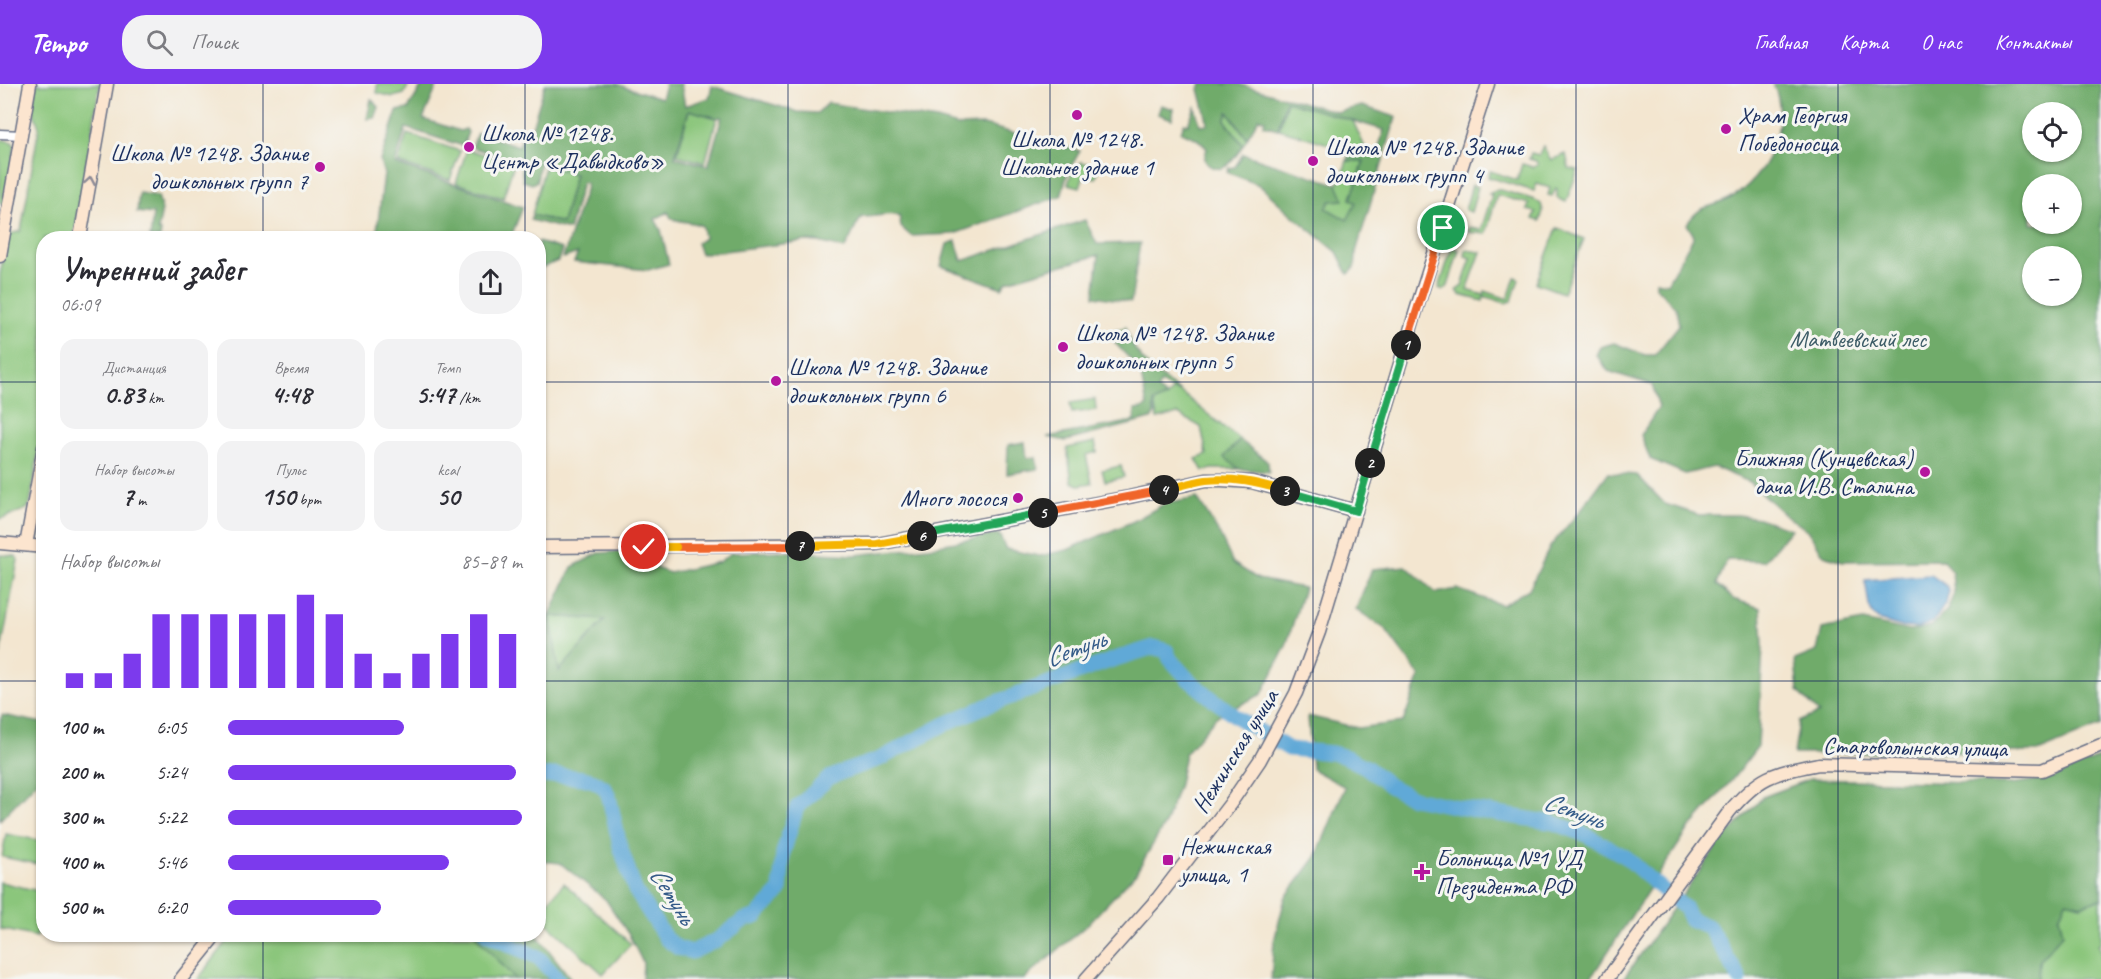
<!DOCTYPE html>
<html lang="ru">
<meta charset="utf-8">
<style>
:root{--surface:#fff;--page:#f2f2f3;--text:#2b2b33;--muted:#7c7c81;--accent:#7c3aed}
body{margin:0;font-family:Caveat,sans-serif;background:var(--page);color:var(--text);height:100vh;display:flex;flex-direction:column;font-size:22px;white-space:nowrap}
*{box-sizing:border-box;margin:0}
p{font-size:20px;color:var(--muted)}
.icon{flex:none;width:33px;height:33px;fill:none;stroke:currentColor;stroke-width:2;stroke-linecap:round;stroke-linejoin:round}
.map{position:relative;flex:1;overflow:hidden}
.sheet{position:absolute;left:36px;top:147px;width:510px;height:711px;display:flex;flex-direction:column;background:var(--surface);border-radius:24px;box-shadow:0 2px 4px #0004}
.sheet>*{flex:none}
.buttons{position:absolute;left:2022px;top:18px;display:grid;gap:12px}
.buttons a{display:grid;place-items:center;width:60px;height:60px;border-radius:50%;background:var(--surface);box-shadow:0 2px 4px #0004;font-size:30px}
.pin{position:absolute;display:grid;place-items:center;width:51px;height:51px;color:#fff;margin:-26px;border:3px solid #fff;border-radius:50%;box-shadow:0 2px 6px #0007}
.km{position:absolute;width:30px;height:30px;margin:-15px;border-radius:50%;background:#222;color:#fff;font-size:16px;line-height:30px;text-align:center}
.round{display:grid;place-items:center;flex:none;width:63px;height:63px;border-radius:24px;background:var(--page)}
.overview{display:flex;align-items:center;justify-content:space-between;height:102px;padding:0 24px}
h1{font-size:33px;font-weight:600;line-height:45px}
.figures{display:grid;grid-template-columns:repeat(3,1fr);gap:9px;height:102px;padding:6px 24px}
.figures div{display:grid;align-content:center;border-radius:15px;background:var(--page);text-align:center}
.figures b{font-size:26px;font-weight:600}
.figures small{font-size:16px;font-weight:400}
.figures p{font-size:16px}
.chart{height:168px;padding:12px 24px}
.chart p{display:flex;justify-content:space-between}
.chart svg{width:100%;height:108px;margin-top:6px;stroke:var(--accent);stroke-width:6}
ul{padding:0 24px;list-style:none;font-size:20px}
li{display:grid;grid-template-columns:96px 72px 1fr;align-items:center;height:45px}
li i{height:15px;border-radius:8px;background:var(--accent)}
header{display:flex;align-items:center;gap:36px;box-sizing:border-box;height:84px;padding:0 30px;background:var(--accent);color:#fff}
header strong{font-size:28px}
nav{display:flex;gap:33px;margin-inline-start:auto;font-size:21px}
.search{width:420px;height:54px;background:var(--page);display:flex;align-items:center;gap:15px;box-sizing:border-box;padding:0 21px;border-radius:24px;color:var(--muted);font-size:22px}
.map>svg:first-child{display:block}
</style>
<header>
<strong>Tempo</strong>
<div class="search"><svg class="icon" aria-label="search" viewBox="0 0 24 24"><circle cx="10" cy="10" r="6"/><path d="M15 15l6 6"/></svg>Поиск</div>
<nav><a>Главная</a><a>Карта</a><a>О нас</a><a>Контакты</a></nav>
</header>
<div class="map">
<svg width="2101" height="895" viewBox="0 0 2101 895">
<rect width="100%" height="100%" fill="#f6f6f2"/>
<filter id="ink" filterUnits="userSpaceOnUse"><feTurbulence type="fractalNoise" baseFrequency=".0167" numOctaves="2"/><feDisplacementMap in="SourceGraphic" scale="12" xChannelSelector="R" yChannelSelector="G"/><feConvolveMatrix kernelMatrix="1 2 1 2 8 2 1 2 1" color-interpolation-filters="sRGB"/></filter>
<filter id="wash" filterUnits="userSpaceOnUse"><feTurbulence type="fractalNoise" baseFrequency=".008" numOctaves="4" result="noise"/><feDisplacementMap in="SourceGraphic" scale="24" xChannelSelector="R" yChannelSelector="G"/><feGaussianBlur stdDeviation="1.35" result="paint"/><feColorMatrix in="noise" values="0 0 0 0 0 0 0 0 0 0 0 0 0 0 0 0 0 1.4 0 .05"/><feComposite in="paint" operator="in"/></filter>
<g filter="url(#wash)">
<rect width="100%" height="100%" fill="#f3e6d0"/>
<!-- green -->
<path fill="#8bc67b" stroke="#537a6c" stroke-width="1.5" d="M36 0H100L74 154H44L43 341 30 420 27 425 0 435V191L7 151 21 147 39 43 32 24Z
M377 0H409L404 10 393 13 377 9Z
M1287 17 1353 37 1367 68 1349 73 1345 65 1279 45Z
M689 26 717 34 705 79 677 71Z
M1228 28 1247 54 1243 61 1225 36Z
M407 50 460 67 450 96 398 79Z
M0 55 12 58 15 62 4 123 0 117Z
M1543 62 1551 76 1566 70 1569 84 1578 86 1566 118 1557 114V105L1556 104 1552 112 1548 111 1550 104 1537 100 1534 107 1488 93 1490 87 1517 96 1522 80 1533 83 1538 81 1536 77 1529 75 1531 69 1539 71Z
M467 65 514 80 503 114 456 99Z
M1364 76 1351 115 1356 119 1347 137 1326 124 1331 117 1343 116 1337 100 1340 97 1347 77Z
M1081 78 1099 83 1096 94 1084 91 1080 103 1068 100 1072 87 1078 88Z
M545 82 575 90 562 139 532 131Z
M1472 101 1478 103 1471 128 1465 126Z
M1497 105 1535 116 1541 120 1543 127 1540 137 1533 135 1536 128 1527 126 1529 120 1497 111 1486 150 1468 148 1470 143 1481 146 1492 111 1489 110Z
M1557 144 1584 155 1563 209 1536 199Z
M1452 163 1459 166 1448 202 1444 206 1439 204Z
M1466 166 1481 168 1467 206 1484 211 1485 207 1508 215 1515 193 1519 195 1512 217 1505 219 1484 212 1483 217 1460 211 1457 206 1462 202 1471 174 1465 172Z
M1172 306 1179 307 1240 356 1225 373 1239 385H1213L1203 387 1196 375 1207 371 1201 343 1178 330 1157 335 1154 318 1167 313Z
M1095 315 1096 326 1072 329 1070 319Z
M1095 358 1097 368 1086 371 1092 399 1079 401 1072 398 1067 364Z
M1121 382 1124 393 1105 397 1102 386Z
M0 471 16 472 18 476 0 572Z
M550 532 605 536 559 588Z
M6 750 43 757V781L2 773Z
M0 798 39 807 37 853 0 845Z
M564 799 631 860 603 890 539 832V828Z
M2101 815V858L2098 860 2101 866V895H2038L2039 876 2063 849 2059 833 2066 816 2081 821Z
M233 850 475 851 515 895H198Z"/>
<!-- forest -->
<path fill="#70ab6b" stroke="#466d64" stroke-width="1.5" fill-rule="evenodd" d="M423 0H438L423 35 460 47 466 45 468 48 463 62 406 44 395 80 523 123 512 150 527 154H379L377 146 384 90 380 77 397 27 408 25Z
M545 0H616L661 14 665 1 664 0H681L685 22 709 14 712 2 798 28 817 29 828 19 937 36 958 42 984 41 1080 67 1068 88 1061 112 954 150 911 152 901 143 899 131C886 129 876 133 862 133 854 143 852 154 844 165L819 158 806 157 701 170 697 159 704 154 702 142C692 137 682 139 671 134L668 128 655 135 661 146 669 180 648 186 574 178 578 169 563 174 586 103V99L582 98 569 146 530 136 532 131 562 139 575 90 545 82 540 75 537 97 532 100 523 97 521 80 472 63 477 49 519 62 525 46 531 47ZM689 26 717 34 722 33 708 82 675 73Z
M1201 0H1238L1337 28 1362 22 1396 33 1356 168C1356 178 1356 185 1348 190L1337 168 1292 131 1259 101 1227 88 1229 84 1235 83 1243 70 1337 100 1344 116 1331 117 1326 124 1347 136 1356 119 1351 115 1364 77H1347L1349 73 1367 68 1377 69 1384 46 1286 17 1278 45 1263 41 1265 36 1259 34 1247 54 1228 28 1225 36 1243 61C1238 69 1231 81 1222 84 1216 86 1206 82 1205 75 1204 72 1206 68 1207 65 1200 55 1192 52 1181 48L1184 39 1188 40 1195 23 1200 41 1208 40 1199 5Z
M1773 0H2101V642L2038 668 1794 670 1799 638 1819 629 1798 607 1795 576 1817 567 1822 545 1863 537 1910 547 1932 542 1947 526 1954 510 1952 489 1943 476 1843 477 1824 471 1807 446 1784 430 1749 398 1714 383 1685 390 1650 375 1641 351 1659 323 1652 301 1608 287 1596 271 1600 263 1614 259 1645 271H1655L1679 241 1676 224 1656 203V197L1667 199 1694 152 1687 140C1702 118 1709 126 1729 115 1767 95 1792 39 1773 0ZM2032 28H2072V68H2032ZM2032 100H2072V140H2032ZM2032 172H2072V212H2032Z
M371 15 379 23 375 34 367 35Z
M1161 21 1174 25 1172 35 1158 30Z
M139 109 158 112 162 126 158 146 161 147 160 154H150L153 130 137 128Z
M1085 136 1097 160 1140 159 1131 218 1094 212 1099 171 1007 197 1002 204 941 182 947 160 956 157 962 177Z
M538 158 562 165 558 177 539 185Z
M1126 243C1133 274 1155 288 1179 307L1172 306 1161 299 1157 305 1167 313 1154 318V331L1151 335 1066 357 1047 353 1134 337 1135 326 1142 325 1147 322 1140 286 1115 259 1114 247Z
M1240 356 1268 378 1269 388 1239 385 1224 373Z
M1025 358 1027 374 1036 373 1038 385 1007 390 1008 361Z
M1608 389 1637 391 1665 420 1699 431H1738L1759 434 1791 445 1764 477 1727 476 1717 500 1733 515 1761 524 1763 561 1758 662 1731 697 1688 746 1590 895H1271L1274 857 1285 814 1316 773 1345 703 1312 685 1308 632 1358 644 1403 638 1420 592 1385 545 1356 525 1372 485 1406 482 1436 509 1457 505 1502 521 1529 505 1550 463 1583 423Z
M1197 414 1219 449 1233 479 1258 495 1304 504 1286 562 1262 610 1216 633 1185 670 1179 700 1166 738 1136 789 1088 840 1024 895H642L643 879 629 851 606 816 560 779 541 777 539 779V555L572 483 599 469 628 467 658 485 670 489 719 478 731 469 779 467 855 471 928 463 999 450 1006 465 1040 472 1067 466 1134 437 1164 420ZM550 532 605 536 559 587Z
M2 631 43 639 44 690 0 736V640Z
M2101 673V815L2081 821 2066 817 2059 833 2063 849 2039 876 2038 895H1623L1719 760 1763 713 1810 695 2010 700 2053 694Z
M475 851H537L571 895H515Z"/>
<!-- water -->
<path fill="#60a9d7" stroke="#3e6c9a" stroke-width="1.5" d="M1931 491 1947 502 1949 507 1946 519 1933 538 1917 544 1903 543 1878 536 1873 531 1869 522 1865 496Z"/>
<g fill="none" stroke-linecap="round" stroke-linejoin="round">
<!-- river -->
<path stroke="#60a9d7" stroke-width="15" d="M538 693 555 691 583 694 594 697 605 704 609 713 620 762 635 806 666 855 678 864 692 868 717 856 744 836 756 833 780 807 783 769 797 723 829 694 845 687 880 675 945 640 986 622 1115 575 1154 563 1167 567 1170 575 1188 595 1210 613 1238 634 1289 665 1332 669 1346 673 1366 683 1390 702 1413 714 1478 727 1555 739 1586 751 1626 773 1649 794 1685 824 1690 835 1709 843 1740 895
M487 850 539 874 558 895"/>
</g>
</g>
<g filter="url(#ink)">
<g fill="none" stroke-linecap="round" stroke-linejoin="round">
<defs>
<path id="street" d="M0 50 22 51"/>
<path id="secondary" d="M80 154 107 0
M0 172 30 0
M0 459 44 463
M26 461 44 363
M538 463 877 460 1129 413 1206 396H1222L1252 398 1356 427
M181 895 217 850
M1086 895 1158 814 1230 720 1260 676 1296 609 1319 548 1419 217 1488 0
M1607 895 1729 728C1760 691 1774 689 1819 680L2042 686 2101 661"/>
</defs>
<!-- street casing -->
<use href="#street" stroke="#676f86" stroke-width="11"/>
<!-- secondary casing -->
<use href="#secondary" stroke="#676f86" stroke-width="15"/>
<!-- street -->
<use href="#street" stroke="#fff" stroke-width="8"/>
<!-- secondary -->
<use href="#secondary" stroke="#fce5cf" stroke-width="12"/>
</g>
<!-- one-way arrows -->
<defs><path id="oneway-chevron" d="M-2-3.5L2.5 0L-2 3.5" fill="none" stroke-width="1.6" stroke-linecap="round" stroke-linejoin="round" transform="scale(1.5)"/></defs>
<use stroke="#8c8a96" href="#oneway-chevron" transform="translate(90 97) rotate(-80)"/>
</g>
<g fill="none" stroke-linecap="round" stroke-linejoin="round" filter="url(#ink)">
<defs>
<path id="split-1" d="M1406 261 1443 144"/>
<path id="split-2" d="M1370 379 1406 261"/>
<path id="split-3" d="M1285 407 1356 427 1370 379"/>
<path id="split-4" d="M1164 406C1178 403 1192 398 1206 396 1233 393 1259 399 1285 407"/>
<path id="split-5" d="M1043 429 1164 406"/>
<path id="split-6" d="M922 452 1043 429"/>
<path id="split-7" d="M800 462 877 460 922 452"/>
<path id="split-8" d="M676 463 800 462"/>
<path id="split-9" d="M644 463H676"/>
</defs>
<!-- split-1 casing -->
<use href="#split-1" stroke="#fff" stroke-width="12"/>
<!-- split-2 casing -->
<use href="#split-2" stroke="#fff" stroke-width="12"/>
<!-- split-3 casing -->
<use href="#split-3" stroke="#fff" stroke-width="12"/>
<!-- split-4 casing -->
<use href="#split-4" stroke="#fff" stroke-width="12"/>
<!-- split-5 casing -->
<use href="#split-5" stroke="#fff" stroke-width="12"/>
<!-- split-6 casing -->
<use href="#split-6" stroke="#fff" stroke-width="12"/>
<!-- split-7 casing -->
<use href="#split-7" stroke="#fff" stroke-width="12"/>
<!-- split-8 casing -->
<use href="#split-8" stroke="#fff" stroke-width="12"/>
<!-- split-9 casing -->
<use href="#split-9" stroke="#fff" stroke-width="12"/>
<!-- split-1 -->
<use href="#split-1" stroke="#f0652b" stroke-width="8"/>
<!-- split-2 -->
<use href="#split-2" stroke="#22a559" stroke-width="8"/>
<!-- split-3 -->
<use href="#split-3" stroke="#22a559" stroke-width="8"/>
<!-- split-4 -->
<use href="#split-4" stroke="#f5b400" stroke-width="8"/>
<!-- split-5 -->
<use href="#split-5" stroke="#f0652b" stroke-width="8"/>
<!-- split-6 -->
<use href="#split-6" stroke="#22a559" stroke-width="8"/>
<!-- split-7 -->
<use href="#split-7" stroke="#f5b400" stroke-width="8"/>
<!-- split-8 -->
<use href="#split-8" stroke="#f0652b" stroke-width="8"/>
<!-- split-9 -->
<use href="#split-9" stroke="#f5b400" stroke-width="8"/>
</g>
<!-- grid -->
<path fill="none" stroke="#1b2f5e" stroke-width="1.5" stroke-opacity="0.55" d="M263 0V154M525 0V154M788 0V895M1050 0V895M1313 0V895M1576 0V895M1838 0V895M0 298H44M538 298H2101M0 597H44M538 597H2101M263 850V895M525 850V895"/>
<!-- markers -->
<g fill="#b5179e" stroke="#f6f6f2" stroke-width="2">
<circle cx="1077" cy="31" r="6"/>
<circle cx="1726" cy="45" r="6"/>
<circle cx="469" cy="63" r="6"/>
<circle cx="1313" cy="77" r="6"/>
<circle cx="320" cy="83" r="6"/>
<circle cx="1063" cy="263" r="6"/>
<circle cx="776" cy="297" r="6"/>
<circle cx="1925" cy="388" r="6"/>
<circle cx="1018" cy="414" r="6"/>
<rect x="1162" y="770" width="12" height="12" rx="3"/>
<path d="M1419 779h6v6h6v6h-6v6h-6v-6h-6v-6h6z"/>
</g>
<g text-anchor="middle" stroke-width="6" stroke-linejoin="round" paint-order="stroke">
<!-- poi labels -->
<g font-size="24" fill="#1b2f5e" stroke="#f6f6f2" text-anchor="start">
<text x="1738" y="39">Храм Георгия<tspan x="1738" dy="28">Победоносца</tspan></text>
<text x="481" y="57">Школа № 1248.<tspan x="481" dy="28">Центр «Давыдково»</tspan></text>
<text x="1077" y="63" text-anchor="middle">Школа № 1248.<tspan x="1077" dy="28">Школьное здание 1</tspan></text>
<text x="1325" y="71">Школа № 1248. Здание<tspan x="1325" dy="28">дошкольных групп 4</tspan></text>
<text x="308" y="77" text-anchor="end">Школа № 1248. Здание<tspan x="308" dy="28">дошкольных групп 7</tspan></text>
<text x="1075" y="257">Школа № 1248. Здание<tspan x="1075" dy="28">дошкольных групп 5</tspan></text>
<text x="788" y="291">Школа № 1248. Здание<tspan x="788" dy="28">дошкольных групп 6</tspan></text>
<text x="1913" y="382" text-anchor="end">Ближняя (Кунцевская)<tspan x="1913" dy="28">дача И.В. Сталина</tspan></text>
<text x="1006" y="422" text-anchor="end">Много лосося</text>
<text x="1180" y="770">Нежинская<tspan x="1180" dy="28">улица, 1</tspan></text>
<text x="1436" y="782">Больница №1 УД<tspan x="1436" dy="28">Президента РФ</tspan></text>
</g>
<!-- park labels -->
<g font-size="24" fill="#3d5c67" stroke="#f6f6f2">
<text x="1858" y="263">Матвеевский лес</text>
</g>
<!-- street labels -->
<g font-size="24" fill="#1b2f5e" stroke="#f6f6f2">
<text transform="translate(1915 663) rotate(1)" y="8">Староволынская улица</text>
<text transform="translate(1235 667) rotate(-58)" y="8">Нежинская улица</text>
</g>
<!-- water labels -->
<g font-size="26" font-style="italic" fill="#335a88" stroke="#f6f6f2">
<text transform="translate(1075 564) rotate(-20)" y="9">Сетунь</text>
<text transform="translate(1574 726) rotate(20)" y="9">Сетунь</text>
<text transform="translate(673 811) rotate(58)" y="9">Сетунь</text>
</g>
</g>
</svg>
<div class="buttons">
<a><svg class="icon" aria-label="locate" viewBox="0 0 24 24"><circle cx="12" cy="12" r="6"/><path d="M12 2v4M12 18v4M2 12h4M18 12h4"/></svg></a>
<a>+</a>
<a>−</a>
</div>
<div class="pin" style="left:1443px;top:144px;background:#1e9e55"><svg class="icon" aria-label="arrive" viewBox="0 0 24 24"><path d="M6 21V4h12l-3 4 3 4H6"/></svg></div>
<div class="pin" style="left:644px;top:463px;background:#d93025"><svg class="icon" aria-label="check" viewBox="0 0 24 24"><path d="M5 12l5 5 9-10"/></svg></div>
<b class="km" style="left:1406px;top:261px">1</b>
<b class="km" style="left:1370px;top:379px">2</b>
<b class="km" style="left:1285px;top:407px">3</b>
<b class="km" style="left:1164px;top:406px">4</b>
<b class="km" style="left:1043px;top:429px">5</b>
<b class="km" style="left:922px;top:452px">6</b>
<b class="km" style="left:800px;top:462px">7</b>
<section class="sheet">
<div class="overview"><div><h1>Утренний забег</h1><p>06:09</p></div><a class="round"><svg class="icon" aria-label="share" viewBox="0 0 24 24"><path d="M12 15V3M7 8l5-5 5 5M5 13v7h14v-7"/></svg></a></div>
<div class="figures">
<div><p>Дистанция</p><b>0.83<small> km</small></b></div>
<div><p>Время</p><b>4:48</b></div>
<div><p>Темп</p><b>5:47<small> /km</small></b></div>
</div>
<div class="figures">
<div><p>Набор высоты</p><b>7<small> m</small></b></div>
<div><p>Пульс</p><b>150<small> bpm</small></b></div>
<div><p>kcal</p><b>50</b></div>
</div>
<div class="chart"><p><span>Набор высоты</span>85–89 m</p>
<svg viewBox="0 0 160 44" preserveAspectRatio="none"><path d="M5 44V38M15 44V38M25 44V30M35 44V14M45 44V14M55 44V14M65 44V14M75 44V14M85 44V6M95 44V14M105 44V30M115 44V38M125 44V30M135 44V22M145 44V14M155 44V22"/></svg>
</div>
<ul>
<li><b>100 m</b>6:05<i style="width:60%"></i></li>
<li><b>200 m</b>5:24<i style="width:98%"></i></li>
<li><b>300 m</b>5:22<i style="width:100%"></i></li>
<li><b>400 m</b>5:46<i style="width:75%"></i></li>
<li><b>500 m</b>6:20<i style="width:52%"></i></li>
</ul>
</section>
</div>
